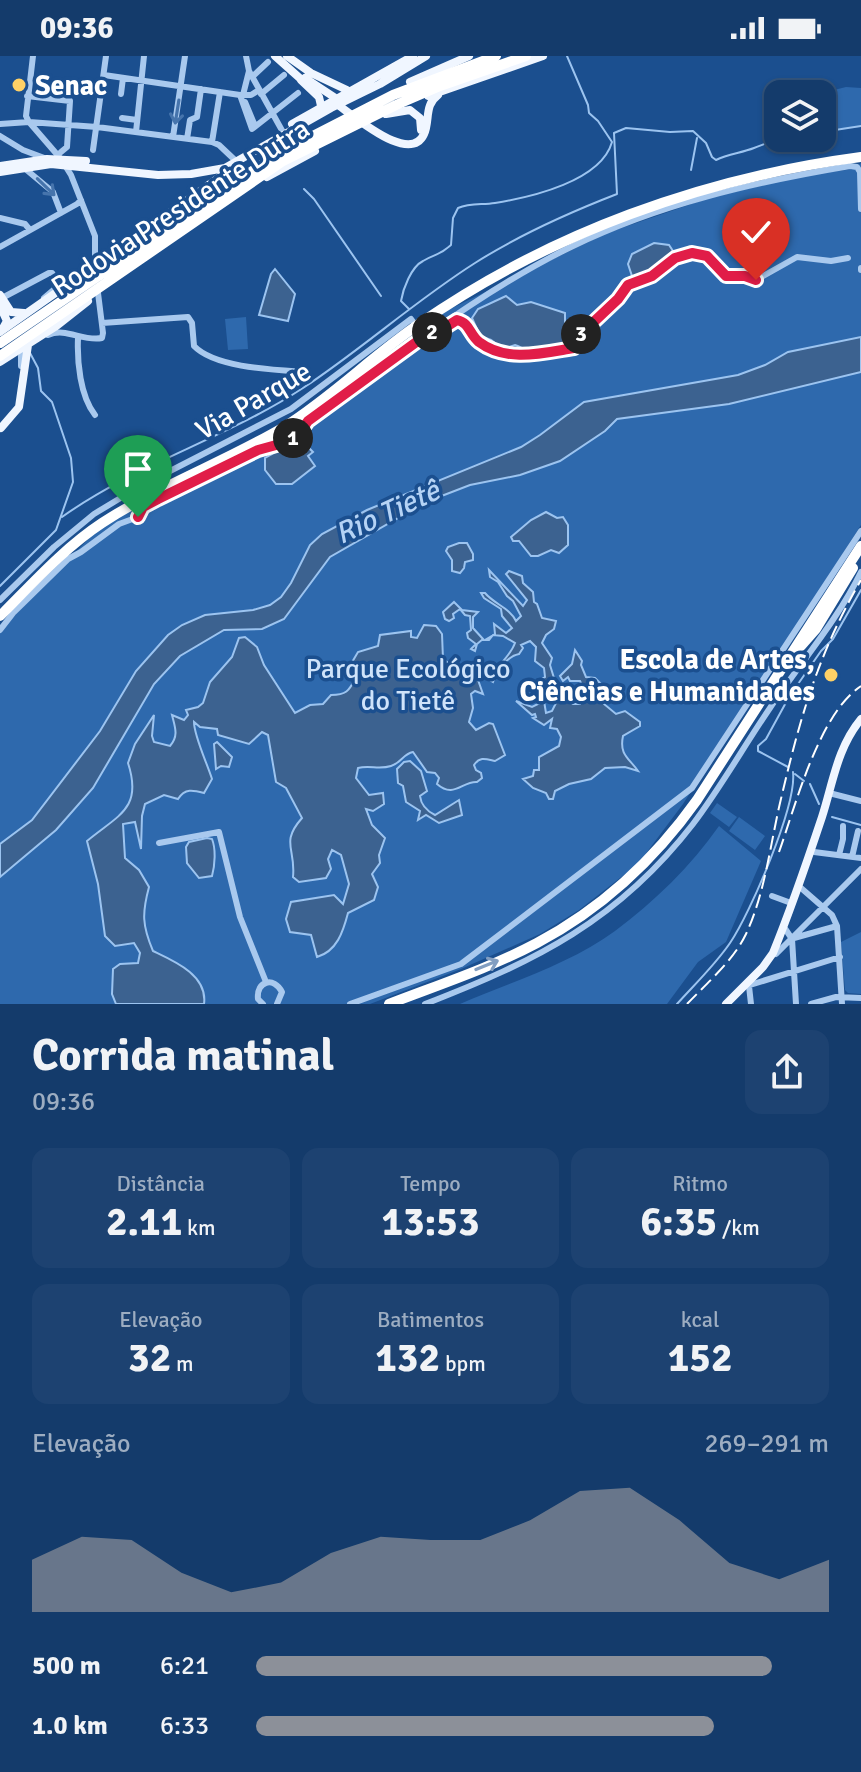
<!DOCTYPE html>
<html lang="pt">
<meta charset="utf-8">
<style>
:root{--surface:#143b6b;--page:#1d4271;--text:#f1f3f6;--muted:#9dadc1;--line:#33557e;--accent:#8c9099}
body{margin:0;font-family:Signika,sans-serif;background:var(--page);color:var(--text);height:100vh;display:flex;flex-direction:column;font-size:30px;white-space:nowrap}
*{box-sizing:border-box;margin:0}
p{font-size:26px;color:var(--muted)}
.icon{flex:none;width:44px;height:44px;fill:none;stroke:currentColor;stroke-width:2;stroke-linecap:round;stroke-linejoin:round}
.map{position:relative;height:948px;overflow:hidden}
.side{display:flex;flex-direction:column;background:var(--surface);flex:1}
.side>*{flex:none}
.tools{position:absolute;left:764px;top:24px;display:grid;gap:16px}
.tools a{display:grid;place-items:center;width:72px;height:72px;border-radius:16px;background:var(--surface);box-shadow:0 2px 6px #0004,0 0 0 2px var(--line);font-size:40px}
.pin{position:absolute;display:grid;place-items:center;width:68px;height:68px;color:#fff;margin:-82px -34px;border-radius:50% 50% 50% 0;rotate:-45deg;box-shadow:0 0 8px #0007}
.pin .icon{rotate:45deg}
.km{position:absolute;width:40px;height:40px;margin:-20px;border-radius:50%;background:#222;color:#fff;font-size:22px;line-height:40px;text-align:center}
.round{display:grid;place-items:center;flex:none;width:84px;height:84px;border-radius:16px;background:var(--page)}
.head{display:flex;align-items:center;justify-content:space-between;height:136px;padding:0 32px}
h1{font-size:44px;font-weight:700;line-height:60px}
.figures{display:grid;grid-template-columns:repeat(3,1fr);gap:12px;height:136px;padding:8px 32px}
.figures div{display:grid;align-content:center;border-radius:16px;background:var(--page);text-align:center}
.figures b{font-size:40px;font-weight:700}
.figures small{font-size:22px;font-weight:400}
.figures p{font-size:22px}
.chart{height:224px;padding:16px 32px}
.chart p{display:flex;justify-content:space-between}
.chart svg{width:100%;height:144px;margin-top:8px;fill:var(--accent);opacity:.7}
ul{padding:0 32px;list-style:none;font-size:26px}
li{display:grid;grid-template-columns:128px 96px 1fr;align-items:center;height:60px}
li i{height:20px;border-radius:10px;background:var(--accent)}
.status{display:flex;justify-content:space-between;align-items:center;height:56px;padding:0 40px;background:var(--surface);direction:ltr}
.status svg{height:22px;fill:currentColor}
.map>svg:first-child{display:block}
</style>
<div class="status"><b>09:36</b><svg viewBox="0 0 49 12"><path d="M0 12V9h3v3zM5 12V6h3v6zM10 12V3h3v9zM15 12V0h3v12zM26 1h20v11H26zM47 4h2v5h-2z"/></svg></div>
<div class="map">
<svg width="861" height="948" viewBox="0 0 861 948">
<rect width="100%" height="100%" fill="#1b4f8f"/>
<!-- green -->
<path fill="#2e69ad" d="M846 31 861 32V71L822 74V62L834 59 837 48 830 35Z
M861 107V469L683 748 638 808 579 854 540 878 461 913 370 948H0V575L95 476 136 450 240 399 448 254 607 177 709 142 806 119 854 113Z
M246 261 248 293 228 294 225 263Z
M717 747 737 761 729 771 710 757Z
M739 761 765 780 755 794 729 775Z
M719 770 761 805 726 886 698 906 667 948H460C511 926 570 908 615 875 654 846 691 810 719 770Z
M861 876V938L848 937 845 934 841 886Z"/>
<!-- water -->
<path fill="#3c6290" stroke="#9cc4f0" stroke-width="2" d="M654 187 669 189 673 195C666 207 647 220 633 223L628 208 632 198Z
M275 213 295 238 288 265 259 259 271 218Z
M506 240 517 249 531 246 565 257V269L576 272 577 278 572 281V288C556 286 546 295 534 296 527 296 522 291 515 289L503 293 491 284 480 280 472 262 478 253Z
M861 281V316L729 348 617 363 605 375 560 405 520 419 470 429 426 446 330 501 284 563 262 573 224 574 180 600 154 628 93 732 56 774 0 821V788L32 764 100 675 136 615 168 579 182 569 205 559 253 554 270 549 281 541 291 527 310 489 322 478 367 454 521 391 540 379 584 346 738 319 765 309 788 296Z
M310 377 309 392 313 396 308 400 315 410 292 428H276L265 414V402Z
M546 456 557 462 563 461 568 469V489L559 497 551 494 538 500H531L519 485H513L511 481 531 464Z
M459 487H467L473 498V504L465 506 464 512 460 517 452 515V504L446 495 448 491Z
M489 514 523 550 527 544 506 518 509 515 522 520 523 527 533 536 534 546 537 548 542 562 556 565 554 573 546 579 542 587 552 602 550 609 554 622 546 627 548 633 545 638 539 630 540 624 545 621 544 612 535 605 536 591 530 585 521 589 523 592 519 598C508 600 498 613 493 626L488 623C498 609 510 601 515 587L503 580 493 579 489 584H485L495 578 494 568 506 577 512 572 502 560 501 553 484 542 481 537H485C494 548 510 552 516 565L521 560 513 545 507 540 498 526 490 521Z
M454 546 462 554 478 556 473 561V572L483 583 477 588 475 595 471 593 476 588 468 582 467 577 471 574 470 560 465 559 460 553 453 558 454 562 449 565 445 563 443 556Z
M424 569 436 570 442 578 443 603 457 613 464 609 478 624 483 638 475 635 471 638 473 652 469 666 476 674 489 667 493 668 505 699 495 705C486 703 480 700 474 709L476 714 481 717 482 722 477 726C462 725 454 743 437 728L439 722 435 717 427 716 413 696C403 698 401 707 391 710 379 714 370 709 358 712L356 722 369 739 383 737 384 748 373 755 366 753 372 769 385 782 379 799 380 807 372 818 378 831 374 844 348 857C343 876 337 895 317 901L311 879 290 876 286 863 291 846 334 839 343 848 349 828 341 799 332 794 328 803 331 813 326 822 299 826 293 821C296 792 280 787 302 762L286 732 276 726 268 679 262 676 249 688 218 679 217 673 200 671 194 666C194 680 207 707 212 723L204 737C193 734 185 732 178 743L164 739 145 748 142 760 141 793 135 766 123 768 125 802 139 814 149 831C142 857 142 869 153 895 174 905 208 919 204 948H116L112 938 113 913 120 908 138 907 140 897 134 887 115 890 105 880 98 828 87 785C118 759 143 753 128 707L135 688 154 659 152 680 154 686 170 690C179 680 175 671 172 659L184 664 188 659 186 654 198 651 203 647 210 626 232 601 239 582 245 581 257 591 264 609 295 657 310 649 323 648 331 639C346 639 349 635 355 623L351 608 358 596 378 590 380 579 411 575V581L417 582Z
M575 594 582 605 581 609 586 621 595 622 605 632 601 638 604 648 616 658 625 655 640 666V670L623 680C619 699 629 702 638 715L625 711 605 712 591 723 569 728 555 735 553 743H549L546 737 533 732 523 723 533 720 534 714H539V701L559 690 561 681 557 673 550 672 552 663 544 669 533 662 536 661 535 658 532 659 516 645 532 651 544 645 546 657 552 655 560 639 573 648H580L583 631 580 625H570L568 621 563 625 560 620 572 608Z
M217 686 232 701 229 711 221 710 216 713 214 688Z
M410 705 421 715 427 735 420 740C421 749 427 755 435 759L459 744 462 759 439 767 426 759 418 764 420 755 406 746 403 730 398 727 397 713 404 706Z
M207 782 212 783C216 793 215 809 212 820L199 822 187 807 186 791 189 786Z"/>
<g fill="none" stroke-linecap="round" stroke-linejoin="round">
<!-- stream -->
<path stroke="#9cc4f0" stroke-width="2" d="M822 76 861 70
M691 114 697 82
M304 133 314 143 381 240
M409 253 401 245C403 233 411 211 423 205 434 198 439 200 451 189L453 162 458 152C470 147 482 149 495 147 532 141 601 125 612 86L598 65 589 57 588 49 567 0
M62 461C136 408 227 382 303 332 362 293 415 245 475 207 519 179 568 157 617 138L614 77 626 72 670 76 693 75 706 87 712 101 716 104C728 98 741 97 754 92 765 88 772 84 785 82
M0 530 56 474 73 426 71 402 52 346 41 335 38 312 30 297
M788 711 758 695V690L766 683 789 641 821 595 833 583 861 534
M795 718 804 725
M810 728 819 748
M832 761 861 769
M677 948C695 928 715 909 730 887 750 858 797 749 793 716"/>
<!-- minor -->
<path stroke="#a9c9ee" stroke-width="6" d="M33 0 26 60 29 66 61 103 71 119 95 180V210
M246 0 249 15 284 78
M104 19 240 39H251L259 34
M252 21 268 6
M121 38 123 22
M261 38 284 19
M240 39 252 73 298 37
M243 39 249 15
M27 40 70 45 67 91 61 96
M245 46 255 70
M122 62 137 64
M0 68 29 66 97 71 212 86 219 89 237 106
M136 76 144 0
M0 80 23 94 47 103
M173 81 185 0
M187 83 190 64 197 61 201 33
M212 86 220 36
M93 94 106 0
M23 111 53 136 61 157
M0 162 25 168 30 174
M0 191 77 148 81 144
M861 212V214
M2 242 49 217H52L56 223
M44 242 64 225 74 221
M102 267 188 261 192 267 194 290C215 312 276 314 305 316
M451 267 462 264C469 270 471 278 477 284 502 309 544 297 574 292L582 277 618 243 628 229 652 220 675 202 692 197 707 200 729 221 745 220 756 224 797 201 831 205 848 202
M48 279C66 271 83 286 102 282L103 277 98 237
M78 282C77 305 80 340 95 359
M21 310V300L28 292
M0 544 54 491 94 458 137 432 291 353 411 263 417 271
M0 574 14 556 68 503 81 496 119 468 138 461 145 450 258 394 287 386 299 378 308 365C394 305 476 237 571 191 659 148 754 126 850 110L857 111 860 116 861 153
M833 738 861 745
M159 787 219 776 240 861 266 926
M814 796 861 802
M839 799 843 783V770
M852 801 858 775
M801 832 832 859 837 870 842 948
M772 840 791 847
M786 874 792 883 796 948
M794 882 837 870
M776 898 861 813
M750 929 840 901
M749 930 751 948
M263 948 258 943C256 925 274 920 282 936L277 948
M350 948 461 908 692 732 861 475
M425 948C536 905 618 865 693 768 721 731 744 690 770 652 801 606 837 565 861 516
M811 948 836 941 861 942"/>
<!-- major -->
<path stroke="#f0f6ff" stroke-width="8" d="M275 0 303 25
M287 0 311 17 347 34 350 39
M305 22 337 43
M301 24 319 41 322 54
M410 26 469 0
M428 40 543 0
M334 46C352 58 416 116 426 72 429 59 426 48 438 39
M386 58 410 54 420 62 421 74
M292 68 413 0
M0 110 47 103 86 105
M0 116 51 108 158 119 191 118 225 112 331 52 380 28 426 0
M267 121 315 95
M148 172 231 113
M0 239 11 256 24 257
M0 250 7 265 2 274
M0 276 104 203
M0 306 55 271 88 245
M1 372 19 351 28 289
M726 948 763 911 773 897C791 853 807 806 822 761 833 727 837 692 861 663"/>
<!-- highway -->
<path stroke="#fff" stroke-width="10" d="M102 205 153 172H159
M0 287 276 99 393 39 496 0
M0 300 283 105 396 49 440 30 526 0
M0 560C32 528 64 492 102 467 160 429 225 406 284 371 332 341 372 300 419 268 550 177 703 122 861 101
M801 590 816 573 853 512
M389 948C438 929 490 912 537 887 601 853 655 803 697 744L861 490"/>
<!-- rail -->
<path stroke="#fff" stroke-width="2" stroke-dasharray="14 6" stroke-linecap="butt" d="M779 796C796 748 819 658 861 630
M687 948C708 926 733 905 746 878 765 837 770 790 780 747 800 662 817 600 861 524"/>
</g>
<!-- one-way arrows -->
<defs><path id="oneway-shaft" d="M-6 0H5M1.5-3L5.5 0L1.5 3" fill="none" stroke-width="1.6" stroke-linecap="round" stroke-linejoin="round" transform="scale(2)"/></defs>
<g stroke="#4674ac">
<use href="#oneway-shaft" transform="translate(177 56) rotate(99)"/>
<use href="#oneway-shaft" transform="translate(46 131) rotate(44)"/>
</g>
<use stroke="#829ec1" href="#oneway-shaft" transform="translate(487 909) rotate(-22)"/>
<g fill="none" stroke-linecap="round" stroke-linejoin="round">
<defs>
<path id="route" d="M138 461 143 451 158 443 258 394 287 386 299 378 308 365 426 279 431 276 435 278 457 264C470 267 469 278 479 286 507 307 543 297 574 292L582 277 618 243 628 229 652 220 675 202 692 197 707 200 726 220H745L756 224"/>
</defs>
<!-- route casing -->
<use href="#route" stroke="#fff" stroke-width="16"/>
<!-- route -->
<use href="#route" stroke="#e11d48" stroke-width="10"/>
</g>
<!-- markers -->
<g fill="#ffd166" stroke="#1b4f8f" stroke-width="3">
<circle cx="19" cy="29" r="8"/>
<circle cx="831" cy="619" r="8"/>
</g>
<g text-anchor="middle" stroke-width="7" stroke-linejoin="round" paint-order="stroke">
<!-- poi labels -->
<g font-size="28" font-weight="bold" fill="#fff" stroke="#1b4f8f" text-anchor="start">
<text x="35" y="39">Senac</text>
<text x="815" y="613" text-anchor="end">Escola de Artes,<tspan x="815" dy="32">Ciências e Humanidades</tspan></text>
</g>
<!-- street labels -->
<g font-size="28" fill="#fff" stroke="#1b4f8f">
<text transform="translate(180 151) rotate(-33)" y="10">Rodovia Presidente Dutra</text>
<text transform="translate(253 344) rotate(-30)" y="10">Via Parque</text>
</g>
<!-- park labels -->
<g font-size="28" fill="#cfe3fa" stroke="#1b4f8f">
<text x="408" y="622">Parque Ecológico<tspan x="408" dy="32">do Tietê</tspan></text>
</g>
<!-- water labels -->
<g font-size="30" font-style="italic" fill="#b5d3f5" stroke="#1b4f8f">
<text transform="translate(387 456) rotate(-25)" y="10">Rio Tietê</text>
</g>
</g>
</svg>
<div class="tools">
<a><svg class="icon" aria-label="layers" viewBox="0 0 24 24"><path d="M12 4l9 5-9 5-9-5zM3 14l9 5 9-5"/></svg></a>
</div>
<div class="pin" style="left:138px;top:461px;background:#1e9e55"><svg class="icon" aria-label="arrive" viewBox="0 0 24 24"><path d="M6 21V4h12l-3 4 3 4H6"/></svg></div>
<div class="pin" style="left:756px;top:224px;background:#d93025"><svg class="icon" aria-label="check" viewBox="0 0 24 24"><path d="M5 12l5 5 9-10"/></svg></div>
<b class="km" style="left:293px;top:382px">1</b>
<b class="km" style="left:432px;top:276px">2</b>
<b class="km" style="left:581px;top:278px">3</b>
</div>
<section class="side">
<div class="head"><div><h1>Corrida matinal</h1><p>09:36</p></div><a class="round"><svg class="icon" aria-label="share" viewBox="0 0 24 24"><path d="M12 15V3M7 8l5-5 5 5M5 13v7h14v-7"/></svg></a></div>
<div class="figures">
<div><p>Distância</p><b>2.11<small> km</small></b></div>
<div><p>Tempo</p><b>13:53</b></div>
<div><p>Ritmo</p><b>6:35<small> /km</small></b></div>
</div>
<div class="figures">
<div><p>Elevação</p><b>32<small> m</small></b></div>
<div><p>Batimentos</p><b>132<small> bpm</small></b></div>
<div><p>kcal</p><b>152</b></div>
</div>
<div class="chart"><p><span>Elevação</span>269–291 m</p>
<svg viewBox="0 0 160 44" preserveAspectRatio="none"><path d="M0 44V28L10 21L20 22L30 32L40 38L50 35L60 26L70 21L80 22L90 22L100 16L110 7L120 6L130 16L140 29L150 34L160 28V44z"/></svg>
</div>
<ul>
<li><b>500 m</b>6:21<i style="width:90%"></i></li>
<li><b>1.0 km</b>6:33<i style="width:80%"></i></li>
</ul>
</section>
